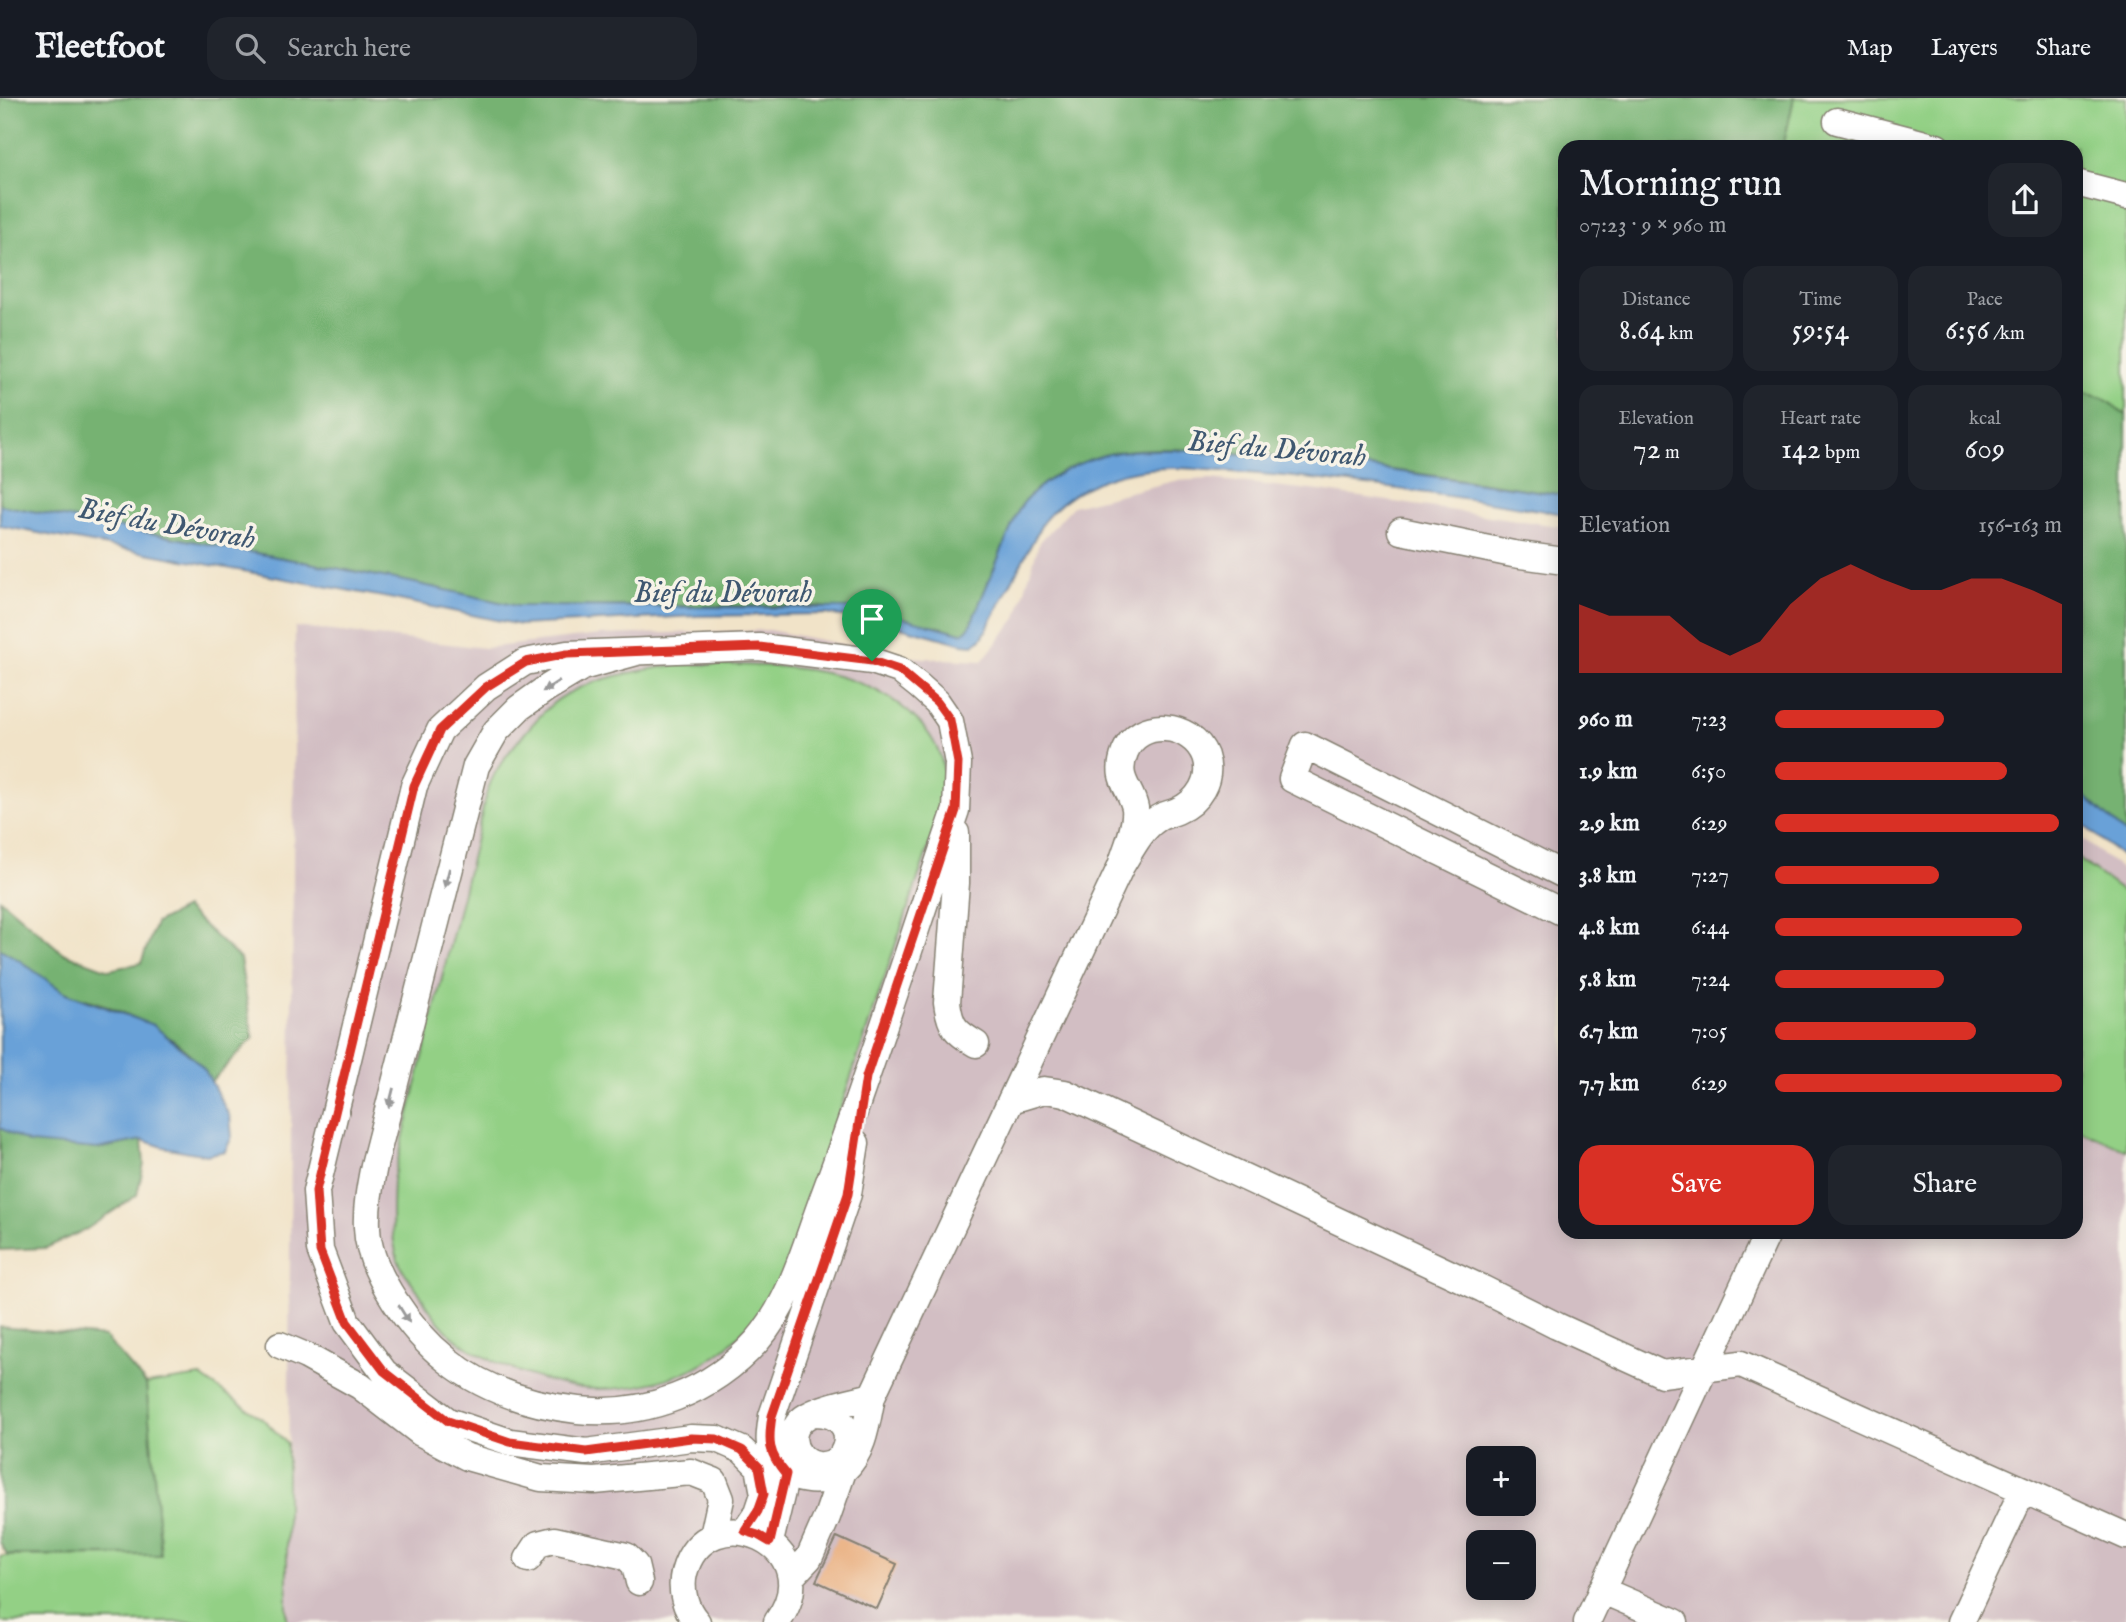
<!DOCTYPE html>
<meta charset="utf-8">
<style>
:root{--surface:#171b24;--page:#20242c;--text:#f1f3f6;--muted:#9ea1a6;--line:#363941;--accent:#d93025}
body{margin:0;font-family:"IM FELL English",serif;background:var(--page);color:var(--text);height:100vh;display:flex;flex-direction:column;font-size:26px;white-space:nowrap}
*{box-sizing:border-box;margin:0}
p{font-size:23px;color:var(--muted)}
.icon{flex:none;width:38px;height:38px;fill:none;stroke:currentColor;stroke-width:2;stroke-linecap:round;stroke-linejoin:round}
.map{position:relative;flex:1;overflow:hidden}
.panel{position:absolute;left:1558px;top:42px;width:525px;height:1099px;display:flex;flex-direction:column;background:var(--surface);border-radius:21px;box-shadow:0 4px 18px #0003}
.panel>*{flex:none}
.fabs{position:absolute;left:1466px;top:1348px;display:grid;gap:14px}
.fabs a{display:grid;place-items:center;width:70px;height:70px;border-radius:14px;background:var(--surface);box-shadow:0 4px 18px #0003;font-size:35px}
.pin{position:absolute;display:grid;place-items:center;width:60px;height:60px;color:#fff;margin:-72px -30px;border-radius:50% 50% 50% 0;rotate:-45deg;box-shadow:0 0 7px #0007}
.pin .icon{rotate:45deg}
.round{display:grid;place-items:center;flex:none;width:74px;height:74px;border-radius:21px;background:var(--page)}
.head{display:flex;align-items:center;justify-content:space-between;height:119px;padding:0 21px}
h1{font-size:38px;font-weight:600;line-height:52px}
.figures{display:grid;grid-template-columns:repeat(3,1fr);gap:10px;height:119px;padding:7px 21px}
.figures div{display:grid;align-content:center;border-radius:18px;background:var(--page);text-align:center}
.figures b{font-size:30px;font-weight:600}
.figures small{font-size:19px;font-weight:400}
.figures p{font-size:19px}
.chart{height:196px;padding:14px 21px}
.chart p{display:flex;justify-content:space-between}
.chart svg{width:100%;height:126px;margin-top:7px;fill:var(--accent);opacity:.7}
.primary-button{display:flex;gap:14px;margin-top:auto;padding:14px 21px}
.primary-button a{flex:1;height:80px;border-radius:21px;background:var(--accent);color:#fff;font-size:28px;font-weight:600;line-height:80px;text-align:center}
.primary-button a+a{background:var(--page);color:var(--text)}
ul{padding:0 21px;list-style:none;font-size:23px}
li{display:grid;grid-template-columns:112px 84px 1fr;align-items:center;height:52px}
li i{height:18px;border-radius:9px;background:var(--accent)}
header{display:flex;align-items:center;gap:42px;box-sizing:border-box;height:98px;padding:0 35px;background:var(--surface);border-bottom:2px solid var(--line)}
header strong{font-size:33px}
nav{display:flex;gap:38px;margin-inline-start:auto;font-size:24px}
.search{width:490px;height:63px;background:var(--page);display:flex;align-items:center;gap:18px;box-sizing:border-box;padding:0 24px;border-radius:21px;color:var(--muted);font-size:26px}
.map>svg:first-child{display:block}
</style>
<header>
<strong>Fleetfoot</strong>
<div class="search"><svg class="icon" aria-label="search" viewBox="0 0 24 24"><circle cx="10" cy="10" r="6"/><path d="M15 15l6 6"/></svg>Search here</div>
<nav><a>Map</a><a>Layers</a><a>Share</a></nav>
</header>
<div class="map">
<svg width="2126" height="1524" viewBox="0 0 2126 1524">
<rect width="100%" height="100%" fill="#f7f3e8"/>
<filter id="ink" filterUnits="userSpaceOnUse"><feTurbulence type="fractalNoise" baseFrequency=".0143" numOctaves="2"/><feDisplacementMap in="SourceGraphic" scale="14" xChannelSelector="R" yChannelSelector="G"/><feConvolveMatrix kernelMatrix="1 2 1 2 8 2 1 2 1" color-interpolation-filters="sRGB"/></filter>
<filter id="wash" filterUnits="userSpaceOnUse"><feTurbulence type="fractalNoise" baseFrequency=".00686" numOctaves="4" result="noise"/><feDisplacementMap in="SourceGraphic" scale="28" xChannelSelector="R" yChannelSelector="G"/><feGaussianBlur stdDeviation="1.57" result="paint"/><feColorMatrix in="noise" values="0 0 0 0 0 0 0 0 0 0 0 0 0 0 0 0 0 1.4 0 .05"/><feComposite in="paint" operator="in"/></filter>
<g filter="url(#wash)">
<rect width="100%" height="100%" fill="#f1e3c8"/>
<!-- industrial -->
<path fill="#d2bec3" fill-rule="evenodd" d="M1210 381 1320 393 1564 429V1134H2076V736L2126 775V1524H287L295 529 485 550 600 537 769 532 908 559 982 563 1017 519 1039 445 1073 408 1174 383ZM1479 1360H1524V1405H1479ZM1479 1444H1524V1489H1479Z"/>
<!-- green -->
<path fill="#93d085" stroke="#587650" stroke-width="2" d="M1794 0H2126V317L2103 300 2076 293V49H1783Z
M679 566C759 568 857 560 918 623 930 635 940 652 943 669 946 680 943 695 943 706L782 1184C761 1214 738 1245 705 1264 675 1282 632 1292 597 1291 557 1291 473 1262 446 1232 435 1221 426 1207 418 1193 412 1184 402 1173 398 1162 390 1136 392 1109 393 1082L482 715C487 684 498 667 518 643 528 631 539 618 551 607 582 580 640 573 679 566Z
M2076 759 2126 796V1052L2076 1030Z
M200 1278 264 1322 287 1345V1524H0V1458L161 1457 146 1286Z"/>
<!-- forest -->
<path fill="#76b272" stroke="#496747" stroke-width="2" d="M0 0H1794L1783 49H1564V397C1466 382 1367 367 1268 358 1224 354 1161 347 1118 354 1083 360 1039 381 1019 411L970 528 966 533 961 535 937 528 816 508H517L410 484 0 407Z
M2076 293 2103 300 2126 317V736L2076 690Z
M0 801 63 855 109 872 141 865 156 825 185 810 240 861 253 940 211 984C189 943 141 921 99 905 87 901 74 899 63 893 41 881 23 863 0 851Z
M0 1030 60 1047 97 1051 142 1042 144 1066 137 1097 87 1131 46 1150 0 1152Z
M0 1229 105 1239 146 1286 161 1457H7L0 1444Z"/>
<!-- water -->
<path fill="#69a1d8" stroke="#425e7a" stroke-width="2" d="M1174 352 1332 364 1564 397V416C1459 399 1353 383 1247 375 1210 373 1171 366 1135 373 1101 379 1065 396 1043 424L982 540 973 547 963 546 874 522 824 516 697 518 520 527 394 501 0 428V407L410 484 517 508 850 510 870 511 961 535 966 533 970 528 1019 411C1039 381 1085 359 1120 354 1138 351 1157 352 1174 352Z
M2076 690 2126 736V762L2076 721Z
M0 851 19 862 64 894 153 927 193 960 205 972 230 1019 232 1039 225 1053 206 1057 163 1049 142 1042 97 1051 29 1045 0 1030Z"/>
<g id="blocks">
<!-- building -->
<path fill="#ebb68a" d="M837 1439 897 1466 877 1511 816 1483Z"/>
</g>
</g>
<g filter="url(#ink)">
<use href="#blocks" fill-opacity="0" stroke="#868072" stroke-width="2"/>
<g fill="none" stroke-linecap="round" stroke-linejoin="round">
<defs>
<path id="minor" d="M1837 23 1937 49
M2076 85 2126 98
M1401 433 1513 456 1564 463
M637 554 582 569 547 590 519 610 496 633 476 668 374 1067C370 1088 366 1108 367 1129 368 1175 413 1235 447 1262 484 1292 532 1307 578 1312 646 1319 711 1294 757 1243 791 1204 805 1148 823 1100 871 972 912 841 956 712L958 665 950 623 937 604 919 588 899 572 872 563 759 549 567 556 525 564 486 589 440 632 414 688 316 1093 320 1152 347 1224 384 1274 448 1323 510 1344 586 1354 691 1340 717 1341 742 1352 759 1369 764 1396 758 1414 745 1433
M956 735V785L947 904C950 928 955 934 976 946
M1564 777 1305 647 1292 681 1564 815
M1011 1002 1044 992 1065 995 1483 1191 1557 1228 1662 1276 1741 1266 2126 1438
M856 1045 848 1096 772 1318C770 1333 767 1346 774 1360 785 1384 825 1390 844 1372 864 1354 867 1323 872 1298L1121 768C1131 752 1141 731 1157 721 1162 717 1170 716 1177 713 1198 704 1213 682 1205 658 1192 624 1139 619 1125 654 1114 682 1131 689 1135 710 1137 728 1126 751 1121 768
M280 1247 306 1258 360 1288 421 1335 467 1359 541 1380 594 1383 691 1374 714 1383 721 1401 713 1438
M815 1315C843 1315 856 1336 840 1360 808 1384 776 1342 804 1320 819 1309 853 1303 872 1298
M770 1444 786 1377
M528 1461 538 1446 554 1442 626 1458 635 1467 639 1484
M791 1479 809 1460 827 1419 843 1373
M1601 1492 1675 1524
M697 1524C685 1511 680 1492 684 1475 706 1392 833 1447 777 1524
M1587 1524 1768 1134
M1961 1524 2023 1392"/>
</defs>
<!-- minor casing -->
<use href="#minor" stroke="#868072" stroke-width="29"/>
<!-- minor -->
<use href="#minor" stroke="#fff" stroke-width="26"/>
</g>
<!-- one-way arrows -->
<defs><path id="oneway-solid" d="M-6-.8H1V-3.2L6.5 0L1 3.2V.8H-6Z" transform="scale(1.75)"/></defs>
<g fill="#999">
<use href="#oneway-solid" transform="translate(551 588) rotate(147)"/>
<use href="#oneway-solid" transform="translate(447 780) rotate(104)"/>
<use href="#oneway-solid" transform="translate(391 1000) rotate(104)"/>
<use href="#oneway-solid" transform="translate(404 1216) rotate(58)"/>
</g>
</g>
<g fill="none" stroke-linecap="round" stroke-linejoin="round" filter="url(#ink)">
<defs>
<path id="route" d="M759 549 872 563 899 572 937 604 950 622 958 665 956 712 866 979 848 1096 772 1318C768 1344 768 1355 786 1376L770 1444 758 1437 745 1433 758 1413 764 1396 759 1369 742 1352 717 1341 691 1340 586 1354 510 1344 448 1323 384 1273 347 1224 320 1153 316 1093 414 688 440 632 486 589 526 564 567 556Z"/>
</defs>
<!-- route casing -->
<use href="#route" stroke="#fff" stroke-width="14"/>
<!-- route -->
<use href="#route" stroke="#d93025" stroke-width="9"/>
</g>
<g text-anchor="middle" stroke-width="7" stroke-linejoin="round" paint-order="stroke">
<!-- water labels -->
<g font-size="30" font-style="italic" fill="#3f5871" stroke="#f7f3e8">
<text transform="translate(1277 350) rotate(5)" y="10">Bief du Dévorah</text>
<text transform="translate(167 425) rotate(10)" y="10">Bief du Dévorah</text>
<text x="723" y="504">Bief du Dévorah</text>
</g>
</g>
</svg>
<div class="fabs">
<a>+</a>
<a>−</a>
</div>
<div class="pin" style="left:872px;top:563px;background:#1e9e55"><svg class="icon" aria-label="arrive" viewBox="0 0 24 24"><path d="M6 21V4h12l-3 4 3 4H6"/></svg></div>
<section class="panel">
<div class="head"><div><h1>Morning run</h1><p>07:23 · 9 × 960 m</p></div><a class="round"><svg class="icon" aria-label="share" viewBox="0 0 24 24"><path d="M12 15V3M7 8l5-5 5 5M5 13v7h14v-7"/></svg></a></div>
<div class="figures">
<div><p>Distance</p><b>8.64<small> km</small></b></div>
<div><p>Time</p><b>59:54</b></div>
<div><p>Pace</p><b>6:56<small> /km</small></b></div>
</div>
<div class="figures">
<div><p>Elevation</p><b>72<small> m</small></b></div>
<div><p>Heart rate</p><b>142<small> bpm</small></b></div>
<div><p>kcal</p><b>609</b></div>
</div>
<div class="chart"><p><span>Elevation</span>156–163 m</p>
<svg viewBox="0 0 160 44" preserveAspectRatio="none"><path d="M0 44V20L10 24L20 24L30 24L40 33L50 38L60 33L70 20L80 11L90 6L100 11L110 15L120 15L130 11L140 11L150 15L160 20V44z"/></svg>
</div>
<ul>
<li><b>960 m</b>7:23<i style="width:59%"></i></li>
<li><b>1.9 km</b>6:50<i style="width:81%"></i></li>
<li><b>2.9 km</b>6:29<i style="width:99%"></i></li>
<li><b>3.8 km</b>7:27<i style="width:57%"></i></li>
<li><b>4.8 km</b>6:44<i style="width:86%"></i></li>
<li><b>5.8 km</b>7:24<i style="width:59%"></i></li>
<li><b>6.7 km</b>7:05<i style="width:70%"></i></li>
<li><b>7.7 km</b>6:29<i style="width:100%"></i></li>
</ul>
<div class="primary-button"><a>Save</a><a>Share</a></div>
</section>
</div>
